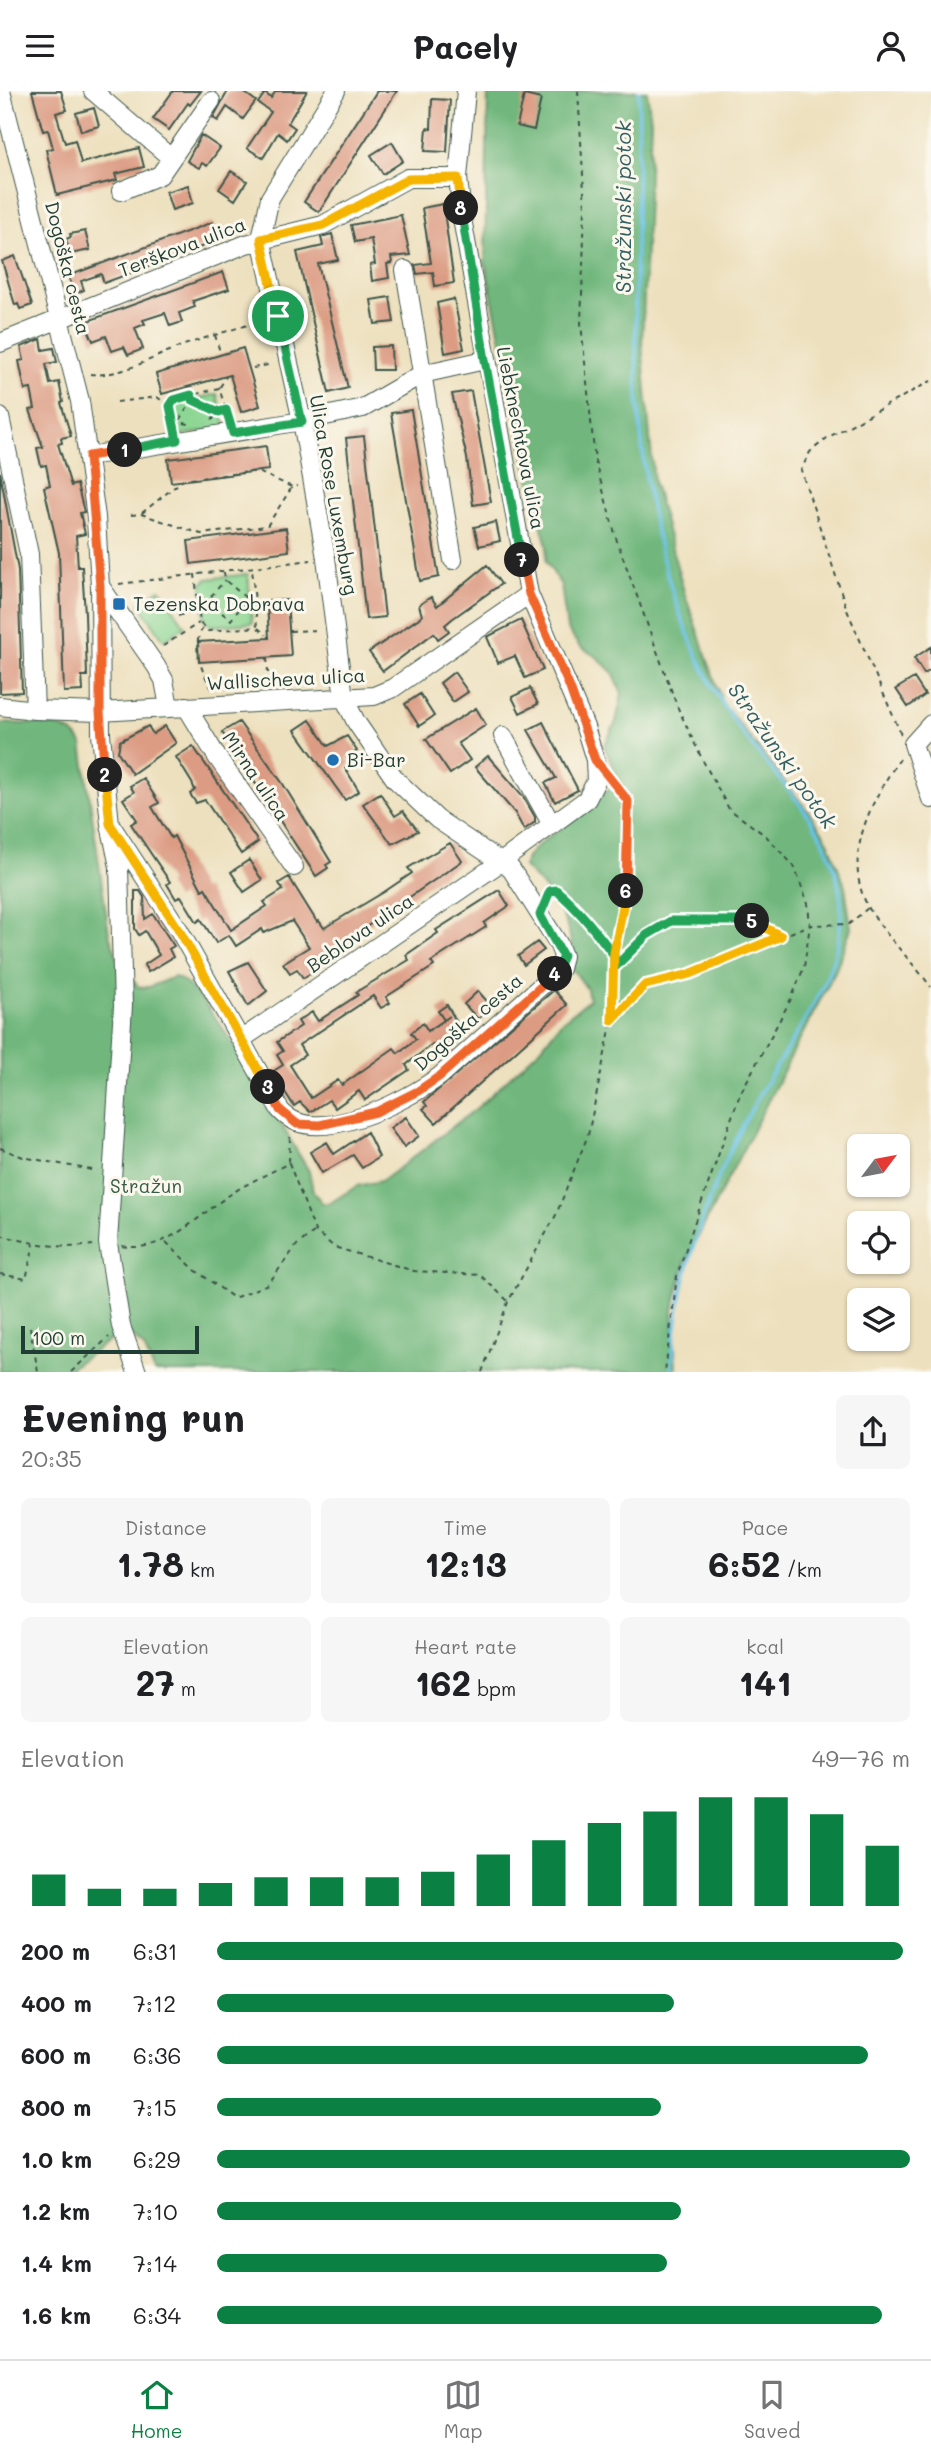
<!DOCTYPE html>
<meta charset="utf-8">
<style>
:root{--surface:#fff;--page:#f6f6f6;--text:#202124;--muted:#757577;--line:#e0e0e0;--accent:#0b8043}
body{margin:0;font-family:Mali,sans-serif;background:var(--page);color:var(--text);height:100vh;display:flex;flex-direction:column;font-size:26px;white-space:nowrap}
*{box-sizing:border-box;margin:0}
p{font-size:23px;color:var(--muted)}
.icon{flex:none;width:38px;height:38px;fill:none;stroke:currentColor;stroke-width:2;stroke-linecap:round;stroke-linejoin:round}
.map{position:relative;height:1281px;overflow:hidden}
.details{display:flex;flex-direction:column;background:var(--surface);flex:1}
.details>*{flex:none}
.needle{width:46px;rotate:58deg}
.controls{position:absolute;left:847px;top:1043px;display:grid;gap:14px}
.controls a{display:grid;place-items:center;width:63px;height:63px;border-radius:10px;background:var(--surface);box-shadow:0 2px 5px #0004;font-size:35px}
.scale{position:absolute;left:21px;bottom:18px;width:178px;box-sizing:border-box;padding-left:7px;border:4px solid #1f3d34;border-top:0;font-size:19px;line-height:24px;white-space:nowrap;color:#1f3d34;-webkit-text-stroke:5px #fbf7ec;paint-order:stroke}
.pin{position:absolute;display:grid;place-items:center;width:60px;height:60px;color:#fff;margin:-30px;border:4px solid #fff;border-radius:50%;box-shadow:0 2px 7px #0007}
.km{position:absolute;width:35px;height:35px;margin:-18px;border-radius:50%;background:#222;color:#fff;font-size:19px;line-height:35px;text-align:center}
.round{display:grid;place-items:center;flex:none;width:74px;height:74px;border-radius:10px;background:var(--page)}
.head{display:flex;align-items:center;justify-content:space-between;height:119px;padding:0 21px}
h1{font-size:38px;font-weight:700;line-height:52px}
.figures{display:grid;grid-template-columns:repeat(3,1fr);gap:10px;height:119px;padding:7px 21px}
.figures div{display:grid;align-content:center;border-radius:10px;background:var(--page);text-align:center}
.figures b{font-size:35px;font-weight:700}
.figures small{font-size:19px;font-weight:400}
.figures p{font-size:19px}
.chart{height:196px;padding:14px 21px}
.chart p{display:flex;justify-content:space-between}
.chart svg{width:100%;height:126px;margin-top:7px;stroke:var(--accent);stroke-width:6}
ul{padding:0 21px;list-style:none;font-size:23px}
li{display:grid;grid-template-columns:112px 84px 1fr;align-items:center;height:52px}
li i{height:18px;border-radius:9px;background:var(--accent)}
header{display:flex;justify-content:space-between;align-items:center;height:91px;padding:0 21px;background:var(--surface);font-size:32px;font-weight:700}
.dock{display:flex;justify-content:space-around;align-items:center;height:98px;border-top:2px solid var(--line);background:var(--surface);font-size:19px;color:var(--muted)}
.dock a{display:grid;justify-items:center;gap:4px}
.dock .on{color:var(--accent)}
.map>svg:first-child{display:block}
</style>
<header><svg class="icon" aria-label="menu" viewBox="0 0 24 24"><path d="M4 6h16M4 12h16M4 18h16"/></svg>Pacely<svg class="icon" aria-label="person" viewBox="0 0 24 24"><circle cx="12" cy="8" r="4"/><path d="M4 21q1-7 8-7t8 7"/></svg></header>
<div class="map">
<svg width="931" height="1281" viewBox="0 0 931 1281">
<rect width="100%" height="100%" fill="#fbf7ec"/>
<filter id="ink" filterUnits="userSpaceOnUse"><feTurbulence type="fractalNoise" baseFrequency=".0143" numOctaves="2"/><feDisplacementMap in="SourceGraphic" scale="14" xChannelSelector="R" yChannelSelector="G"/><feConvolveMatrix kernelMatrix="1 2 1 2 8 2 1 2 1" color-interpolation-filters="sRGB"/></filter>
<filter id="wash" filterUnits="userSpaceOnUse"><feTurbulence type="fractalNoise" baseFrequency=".00686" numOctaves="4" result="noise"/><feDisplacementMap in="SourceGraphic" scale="28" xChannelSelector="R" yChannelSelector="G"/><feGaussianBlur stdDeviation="1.57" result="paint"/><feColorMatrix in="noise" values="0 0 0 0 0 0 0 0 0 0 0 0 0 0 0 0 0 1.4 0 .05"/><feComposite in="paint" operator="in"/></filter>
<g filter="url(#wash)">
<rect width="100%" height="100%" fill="#ede0be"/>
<!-- green -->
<path fill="#8cd693" stroke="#568a64" stroke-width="2" d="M217 303 226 338 180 344 172 314Z
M248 483 252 532 212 535 205 530 202 493 207 488Z
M160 498 185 535 164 549 139 512Z"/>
<!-- forest -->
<path fill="#71b77d" stroke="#487a58" stroke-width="2" d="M488 0H647L651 30 642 253 654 392 684 501 723 613 811 724 828 750 845 795 851 837 836 878 686 1169 673 1219 676 1281H155L144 1257 129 1242 109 1250 64 1281H0V632C26 634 68 627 82 653L109 843 117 865 138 896H149L174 886C204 889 288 1048 309 1080L313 1100 322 1112H330L357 1095 381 1090 398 1078 478 1016 541 957 561 931 589 909 587 898 572 877C576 833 554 806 524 776 525 755 568 735 584 722 597 711 607 698 619 689L604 655 616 631 622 603 614 583 597 566 580 556 567 538 561 494 546 470 547 455 529 388 485 171Z"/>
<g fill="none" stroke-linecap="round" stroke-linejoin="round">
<!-- stream -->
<path stroke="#6cc4e9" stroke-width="3.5" d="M639 0C638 181 617 373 688 543 701 576 720 611 741 640 781 694 838 741 841 815 844 887 789 949 757 1008 711 1091 675 1185 672 1281"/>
</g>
<g id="blocks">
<!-- building -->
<path fill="#dc9b83" d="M32 0H61L67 19 56 22 65 52 75 49 81 72 139 57 144 76 115 83 117 89 57 104 46 59 53 57 48 39 43 40Z
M173 0H201L190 14 188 12 169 39 153 28Z
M228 0H242L256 10 243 28 227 16 218 30 213 27Z
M276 0H307L288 32 295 37 287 49 278 42 263 67 247 57 271 21 258 12 265 2 271 7Z
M377 0H397L319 121 304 111Z
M524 4 541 8 534 39 517 35Z
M432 8 450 9 447 61 425 60 427 37 431 38Z
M94 17 99 35 81 40 76 22Z
M201 44 220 57 207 75 202 72 199 77 187 70Z
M392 51 403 70 383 83 371 64Z
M231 80 247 90 235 109 219 98Z
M188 94 193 112 172 119 166 101Z
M443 113 454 192 435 195 433 181 417 183 415 174 431 172 422 117Z
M401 124 410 164 391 166 392 172 387 173 389 187 372 190 370 174 375 173 371 148 355 151 351 134Z
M213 131 217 150 104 192 101 183 81 190 84 199 75 203 68 185Z
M85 140 90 159 70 163 66 148 71 146 70 143Z
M332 143 338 169 318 173 348 297 329 302 297 161 323 155 321 146Z
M15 165 32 214 20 218 18 213 15 214 2 170Z
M223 181 229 198 193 210 195 216 179 222 182 231 170 235 165 222 143 229 145 233 135 237 143 258 128 264 124 256 112 260 106 245 93 250 85 231Z
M390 206 394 231 375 233 371 209Z
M454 208 464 258 445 262 437 212Z
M41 248 43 259 54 257 57 271 46 273 50 293 59 291 63 311 61 312 71 345 61 347 62 352 58 353 71 395 77 393 84 421 80 422 85 443 76 445 78 476H82L85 523 87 585H82L83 600 64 601 59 462 44 396 50 394 46 374 41 375 37 357 43 356 30 319 35 318 31 298 25 299 19 270 24 269 21 256Z
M391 255 392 279H373L372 256Z
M243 257 260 315 241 321 230 284 162 303 156 283Z
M471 300 491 411 473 414 467 367 452 303Z
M411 319 439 486 420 490 391 322Z
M364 345 385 526 366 528 346 347Z
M266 355 269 379 171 391 168 368Z
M0 381 18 479 22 601 0 602Z
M496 431 500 450 479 455 474 436Z
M286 437 289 460 191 473 188 450Z
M487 474 501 493 452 528 445 534 449 540 438 548 434 542 383 580 369 561 422 525 419 514 431 506 437 515Z
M287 509 291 565 199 571 198 551 269 547 267 510Z
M521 529 543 579 525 587 515 565 498 572 487 546Z
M931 556V579L924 583 914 567Z
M454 581 468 601 453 611 440 592Z
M914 587 925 604 908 616 896 598Z
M530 597 538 613 520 622 512 606Z
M420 603 434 625 419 635 405 613Z
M476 617 486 634 458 652 470 669 450 683 426 648Z
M310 629 328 655 347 645 357 660 347 667 351 672 345 677 359 700 345 709 295 639Z
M239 631 283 693 331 771 326 774 328 777 316 785 222 641Z
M543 631 578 699 555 711 545 692 556 687 528 639Z
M148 635 153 643 165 635 176 652 132 683 118 661 120 650Z
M193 655 258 751 241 763 205 709 196 712 190 703 195 699 192 692 176 666Z
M488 665 523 705 535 726V731L524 739 515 722 475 676Z
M143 687 159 712 152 716 171 747 174 745 202 799 205 797 231 839 267 815 264 811 283 799 279 792 289 786 317 831 319 830 324 837 384 801 412 782 408 777 450 752 462 770 337 856 339 859 312 876 314 880 303 887 297 878 290 882 283 872 309 856 292 830 264 842 262 838 236 855 229 844 216 852 201 828 197 831 181 805 176 808 167 793 170 791 131 733 137 729 123 708 134 701 130 695Z
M380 702 395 725 403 720 418 740 392 753 363 713Z
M249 769 262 789 244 801 231 781Z
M499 799 509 815 484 832 486 836 431 871 434 875 386 906 390 912 381 917 373 905 299 954 305 964 290 974 311 1007 338 989 342 994 394 957 398 962 416 948 411 942 423 932 428 940 450 925 444 929 438 920 447 914 461 939 456 943 461 949 448 958 450 960 444 966 432 953 406 974 409 979 365 1009 359 1000 335 1017 329 1009 310 1021 300 1011 294 1015 272 981 283 974 277 964 283 960 277 951 301 935 298 930 312 921 318 930 358 904 356 901 409 869 406 864 438 842 436 839Z
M135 800H140L144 806 145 828 153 823 174 855 169 858 173 866 148 881 144 874 159 864 145 840 139 844 135 838Z
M537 851 544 859 524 874 518 865Z
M248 871 267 900 248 915 229 880Z
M554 899 567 914 436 1032 423 1018 427 1015 424 1011Z
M478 900 492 916 478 928 464 913Z
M406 1026 419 1045 404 1056 390 1037Z
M367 1041 379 1066 362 1077 353 1064 322 1082 310 1061 327 1051 334 1063Z"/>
</g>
</g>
<g filter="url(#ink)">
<use href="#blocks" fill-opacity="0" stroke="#3e5549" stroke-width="2"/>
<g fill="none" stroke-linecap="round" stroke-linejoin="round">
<defs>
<path id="minor" d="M1 0 80 310 96 426 100 495 101 643 110 733 119 776 123 915 108 1152 121 1235 137 1281
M93 0 171 67
M121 100 160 84 211 10
M405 179 453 469
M0 252 246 153 323 134 408 87H458
M0 326 29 463 35 619
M89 365 302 330 363 317 422 283 485 269
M100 495 156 575 164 589 169 616
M0 615 35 619 100 621 374 605 393 597 529 503
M186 615 217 666 294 776
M931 633 913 653 931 708
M503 645 552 734
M110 733 179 839 280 1019C314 1059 406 1010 440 985L560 878 563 865 558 852 511 778 437 728 395 688 356 631 344 607 326 467 302 330 261 148 270 107 336 0
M242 948 501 771 587 708 596 690 595 669 585 636 529 503 463 133 458 87 466 0"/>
</defs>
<!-- minor casing -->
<use href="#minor" stroke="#3e5549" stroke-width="20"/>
<!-- path -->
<path stroke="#3e5549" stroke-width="2" stroke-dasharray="5 5" stroke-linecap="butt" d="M578 0 585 117 581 232 595 370 617 450 677 615 702 668 729 718 766 745 794 775 808 813 810 834 804 876 792 906 740 1003 694 1133 677 1185 665 1281
M215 244 220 261
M253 277 272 273
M90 283C121 287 156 264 184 254 211 245 237 237 264 229
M220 296 226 286
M117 311 157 306 169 315
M179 329 193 309 219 321 212 329
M174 330 189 333
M174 335 170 315 174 309 219 297 229 328
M142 422 183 389 256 380 292 396
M131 424 141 423 201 443 267 435 292 396 297 395
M224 481 225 489 247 508 231 529 207 510 225 489
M195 483 200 532 208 540 257 536 252 477
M119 493 311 469
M178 525 198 518
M203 537C190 556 202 580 212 598
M258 537 266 544
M290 540 319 539
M163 555 199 532
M267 567 269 594
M901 643 847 519 801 379 810 361 827 347 931 290
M900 668C870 710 840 770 870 819 887 847 912 870 931 896
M611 689 628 710V787L614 862 612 928
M545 805 550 800 556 799 614 863
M615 876 647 844 671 830 750 829 780 845
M0 1057 23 1066 97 1080
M289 1071 290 1045
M0 1144C31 1152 61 1159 93 1154
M166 1151 195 1179 234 1207 268 1193 297 1154 315 1140
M122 1155C166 1163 197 1125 231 1103 249 1091 270 1082 289 1072L315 1140 334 1156 414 1180 480 1184 508 1210
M0 1183 26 1188 34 1153
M30 1236 38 1281
M71 1281 109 1246
M482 1281 508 1211 556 1124 588 1044 612 929 645 894 689 883 810 834 849 833 868 817"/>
<!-- minor -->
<use href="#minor" stroke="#fff" stroke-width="18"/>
</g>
</g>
<g fill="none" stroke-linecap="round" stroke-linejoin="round" filter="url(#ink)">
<defs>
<path id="split-1" d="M125 359 177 349 170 315 174 309 191 304 193 309 219 321 226 319 233 342 302 331 278 225"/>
<path id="split-2" d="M105 684 100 621V495L89 365 125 359"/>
<path id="split-3" d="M105 684 110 733 179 839 268 996"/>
<path id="split-4" d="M268 996 280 1019 297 1033 320 1034 376 1021 418 1000 440 985 555 883"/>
<path id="split-5" d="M555 883 563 865 540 824 550 800 556 799C579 818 596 841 614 864V877L647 844 671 830H752"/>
<path id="split-6" d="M626 800 614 862 612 929 645 894 690 883 781 845 752 830"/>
<path id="split-7" d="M522 469 529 503 570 597 595 669 628 710 626 800"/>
<path id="split-8" d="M461 117 485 269 522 469"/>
<path id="split-9" d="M278 225 261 148 323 134 408 88 458 87 461 117"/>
</defs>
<!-- split-1 casing -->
<use href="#split-1" stroke="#fff" stroke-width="14"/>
<!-- split-2 casing -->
<use href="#split-2" stroke="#fff" stroke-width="14"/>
<!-- split-3 casing -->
<use href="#split-3" stroke="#fff" stroke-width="14"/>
<!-- split-4 casing -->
<use href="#split-4" stroke="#fff" stroke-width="14"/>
<!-- split-5 casing -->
<use href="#split-5" stroke="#fff" stroke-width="14"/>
<!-- split-6 casing -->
<use href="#split-6" stroke="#fff" stroke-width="14"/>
<!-- split-7 casing -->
<use href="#split-7" stroke="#fff" stroke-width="14"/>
<!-- split-8 casing -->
<use href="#split-8" stroke="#fff" stroke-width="14"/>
<!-- split-9 casing -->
<use href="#split-9" stroke="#fff" stroke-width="14"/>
<!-- split-1 -->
<use href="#split-1" stroke="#22a559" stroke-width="9"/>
<!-- split-2 -->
<use href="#split-2" stroke="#f0652b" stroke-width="9"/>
<!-- split-3 -->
<use href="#split-3" stroke="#f5b400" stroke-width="9"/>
<!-- split-4 -->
<use href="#split-4" stroke="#f0652b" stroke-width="9"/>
<!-- split-5 -->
<use href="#split-5" stroke="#22a559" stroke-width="9"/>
<!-- split-6 -->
<use href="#split-6" stroke="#f5b400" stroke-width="9"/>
<!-- split-7 -->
<use href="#split-7" stroke="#f0652b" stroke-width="9"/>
<!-- split-8 -->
<use href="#split-8" stroke="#22a559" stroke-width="9"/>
<!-- split-9 -->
<use href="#split-9" stroke="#f5b400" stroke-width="9"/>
</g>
<!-- markers -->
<g fill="#1f6fb2" stroke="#fbf7ec" stroke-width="2.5">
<rect x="112" y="506" width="14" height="14" rx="3.5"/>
<circle cx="333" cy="669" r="7"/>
</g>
<g text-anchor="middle" stroke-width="6" stroke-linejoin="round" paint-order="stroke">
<!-- street labels -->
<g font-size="19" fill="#1f3d34" stroke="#fbf7ec">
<text transform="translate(182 156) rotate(-21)" y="7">Terškova ulica</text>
<text transform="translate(68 177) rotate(76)" y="7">Dogoška cesta</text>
<text transform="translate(521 347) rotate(79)" y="7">Liebknechtova ulica</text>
<text transform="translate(334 404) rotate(80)" y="7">Ulica Rose Luxemburg</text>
<text transform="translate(286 588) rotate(-3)" y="7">Wallischeva ulica</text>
<text transform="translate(256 685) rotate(56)" y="7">Mirna ulica</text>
<text transform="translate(360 842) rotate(-34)" y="7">Beblova ulica</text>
<text transform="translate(468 931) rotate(-41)" y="7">Dogoška cesta</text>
</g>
<!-- poi labels -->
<g font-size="19" fill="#1f3d34" stroke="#fbf7ec" text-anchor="start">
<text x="133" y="520">Tezenska Dobrava</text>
<text x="347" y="676">Bi-Bar</text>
</g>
<!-- park labels -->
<g font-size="19" fill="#355c47" stroke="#fbf7ec">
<text x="146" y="1102">Stražun</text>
</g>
<!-- water labels -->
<g font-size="21" font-style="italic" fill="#325f61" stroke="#fbf7ec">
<text transform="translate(624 116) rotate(-90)" y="7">Stražunski potok</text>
<text transform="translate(782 665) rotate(55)" y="7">Stražunski potok</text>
</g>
</g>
</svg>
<div class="controls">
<a><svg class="needle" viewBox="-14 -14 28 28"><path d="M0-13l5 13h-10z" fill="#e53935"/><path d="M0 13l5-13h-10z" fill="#757577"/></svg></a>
<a><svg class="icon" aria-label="locate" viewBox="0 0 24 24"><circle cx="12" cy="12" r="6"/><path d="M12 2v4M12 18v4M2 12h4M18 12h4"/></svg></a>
<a><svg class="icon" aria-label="layers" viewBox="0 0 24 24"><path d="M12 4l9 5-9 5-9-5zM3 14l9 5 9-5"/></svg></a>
</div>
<div class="scale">100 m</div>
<div class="pin" style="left:278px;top:225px;background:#1e9e55"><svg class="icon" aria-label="arrive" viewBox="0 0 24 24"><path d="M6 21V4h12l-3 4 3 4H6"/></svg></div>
<b class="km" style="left:125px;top:359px">1</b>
<b class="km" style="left:105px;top:684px">2</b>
<b class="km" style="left:268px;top:996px">3</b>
<b class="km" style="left:555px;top:883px">4</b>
<b class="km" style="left:752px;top:830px">5</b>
<b class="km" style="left:626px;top:800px">6</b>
<b class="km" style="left:522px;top:469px">7</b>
<b class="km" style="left:461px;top:117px">8</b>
</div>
<section class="details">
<div class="head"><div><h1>Evening run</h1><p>20:35</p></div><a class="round"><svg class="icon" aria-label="share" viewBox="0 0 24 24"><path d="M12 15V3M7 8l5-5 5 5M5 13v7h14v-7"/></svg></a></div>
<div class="figures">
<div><p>Distance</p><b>1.78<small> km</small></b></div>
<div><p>Time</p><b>12:13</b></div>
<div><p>Pace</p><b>6:52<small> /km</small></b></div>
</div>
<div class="figures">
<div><p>Elevation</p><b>27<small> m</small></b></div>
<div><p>Heart rate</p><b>162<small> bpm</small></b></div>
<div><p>kcal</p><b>141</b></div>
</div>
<div class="chart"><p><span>Elevation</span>49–76 m</p>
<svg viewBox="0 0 160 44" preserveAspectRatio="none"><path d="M5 44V33M15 44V38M25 44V38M35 44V36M45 44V34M55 44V34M65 44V34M75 44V32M85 44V26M95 44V21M105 44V15M115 44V11M125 44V6M135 44V6M145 44V12M155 44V23"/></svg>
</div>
<ul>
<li><b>200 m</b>6:31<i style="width:99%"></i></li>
<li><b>400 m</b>7:12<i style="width:66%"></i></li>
<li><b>600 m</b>6:36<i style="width:94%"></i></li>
<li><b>800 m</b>7:15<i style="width:64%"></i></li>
<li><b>1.0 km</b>6:29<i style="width:100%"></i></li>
<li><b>1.2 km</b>7:10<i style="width:67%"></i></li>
<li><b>1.4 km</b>7:14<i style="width:65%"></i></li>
<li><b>1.6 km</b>6:34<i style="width:96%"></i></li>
</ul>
</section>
<nav class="dock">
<a class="on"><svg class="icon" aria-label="home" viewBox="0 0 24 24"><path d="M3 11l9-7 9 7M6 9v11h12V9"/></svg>Home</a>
<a><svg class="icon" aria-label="map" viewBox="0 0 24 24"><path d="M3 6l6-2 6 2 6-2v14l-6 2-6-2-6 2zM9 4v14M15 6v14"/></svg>Map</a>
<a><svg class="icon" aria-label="saved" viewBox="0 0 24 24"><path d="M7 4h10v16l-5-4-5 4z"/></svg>Saved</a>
</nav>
